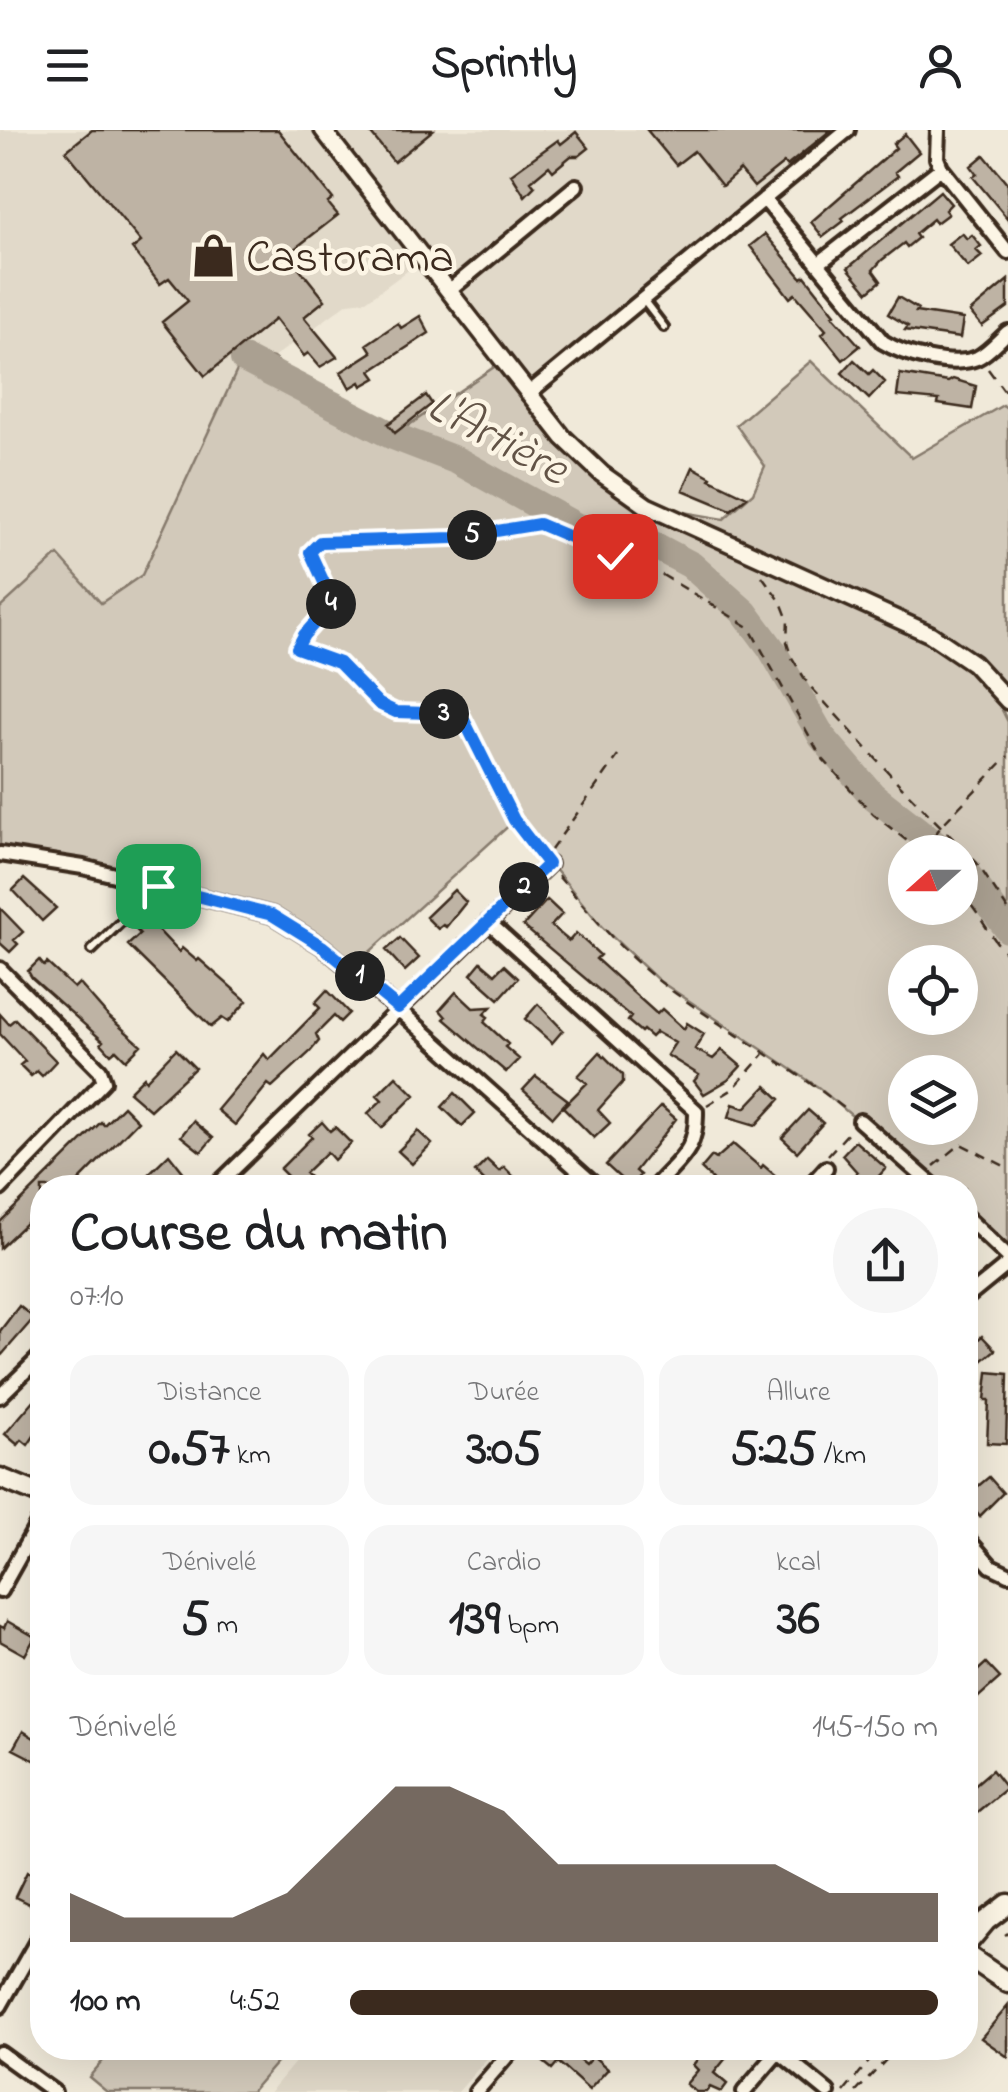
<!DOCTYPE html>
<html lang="fr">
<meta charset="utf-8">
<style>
:root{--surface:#fff;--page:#f6f6f6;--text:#202124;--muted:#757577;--accent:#3b2a1e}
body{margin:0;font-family:"Indie Flower",sans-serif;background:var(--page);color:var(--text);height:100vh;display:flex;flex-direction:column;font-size:38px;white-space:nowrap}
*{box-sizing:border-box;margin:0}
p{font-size:32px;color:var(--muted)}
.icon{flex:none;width:55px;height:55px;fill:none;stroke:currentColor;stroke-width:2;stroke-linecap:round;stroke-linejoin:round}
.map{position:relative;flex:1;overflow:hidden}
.drawer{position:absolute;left:30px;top:1045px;width:948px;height:885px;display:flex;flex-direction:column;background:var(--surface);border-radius:40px;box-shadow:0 10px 40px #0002}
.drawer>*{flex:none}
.needle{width:65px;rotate:249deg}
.buttons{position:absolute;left:888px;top:705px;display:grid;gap:20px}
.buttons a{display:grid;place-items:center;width:90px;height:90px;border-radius:50%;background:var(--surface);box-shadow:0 10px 40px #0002;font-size:50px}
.pin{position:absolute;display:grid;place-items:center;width:85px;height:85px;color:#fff;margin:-42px;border-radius:20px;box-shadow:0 5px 15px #0006}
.km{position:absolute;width:50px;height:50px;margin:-25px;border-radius:50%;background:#222;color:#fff;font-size:28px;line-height:50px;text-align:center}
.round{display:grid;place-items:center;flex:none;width:105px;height:105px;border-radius:52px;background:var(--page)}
.overview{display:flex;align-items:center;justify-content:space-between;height:170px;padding:0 40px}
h1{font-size:55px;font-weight:700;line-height:75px}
.figures{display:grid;grid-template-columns:repeat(3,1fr);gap:15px;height:170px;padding:10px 40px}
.figures div{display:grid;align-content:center;border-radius:25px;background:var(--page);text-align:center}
.figures b{font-size:50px;font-weight:700}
.figures small{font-size:28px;font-weight:400}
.figures p{font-size:28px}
.chart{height:280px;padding:20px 40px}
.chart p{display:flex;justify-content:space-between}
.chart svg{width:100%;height:180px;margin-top:10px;fill:var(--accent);opacity:.7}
ul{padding:0 40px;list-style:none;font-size:32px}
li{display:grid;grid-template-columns:160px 120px 1fr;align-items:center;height:75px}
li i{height:25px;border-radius:12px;background:var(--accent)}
header{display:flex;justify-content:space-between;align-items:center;height:130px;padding:0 40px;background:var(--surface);font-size:45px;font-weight:700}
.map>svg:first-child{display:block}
</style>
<header><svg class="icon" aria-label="menu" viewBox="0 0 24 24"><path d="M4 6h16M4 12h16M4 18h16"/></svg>Sprintly<svg class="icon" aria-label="person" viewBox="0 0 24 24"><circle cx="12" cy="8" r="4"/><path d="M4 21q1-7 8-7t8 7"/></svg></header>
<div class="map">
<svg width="1008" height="1962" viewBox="0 0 1008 1962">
<rect width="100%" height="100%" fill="#f0e9d9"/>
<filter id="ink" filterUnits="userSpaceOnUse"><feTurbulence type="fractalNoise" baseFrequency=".01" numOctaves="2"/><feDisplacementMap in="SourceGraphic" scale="20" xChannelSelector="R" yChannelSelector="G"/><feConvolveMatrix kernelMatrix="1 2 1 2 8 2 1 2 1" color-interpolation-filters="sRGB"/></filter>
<g filter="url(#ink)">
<!-- built -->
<path fill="#e1d9c9" d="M0 0H848L528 264 425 128 366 171 348 173 273 228 246 222 142 445 101 473 58 426 0 478Z
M307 1918H496L458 1962H270Z"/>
<!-- green -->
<path fill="#d2c9ba" stroke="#867a6c" stroke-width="2.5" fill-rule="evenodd" d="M246 221 273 228 332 275 393 306 503 231 563 307 647 376 724 389 753 363 765 336 736 295 811 231 912 328 1003 275 1008 279V567L1000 576 1008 592V1127L965 1086V1058L936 1057 818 957 658 850 602 797 515 690 351 839 271 785 0 724V478L58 425 101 473 142 445ZM905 722H960V778H905ZM905 832H960V888H905ZM905 942H960V998H905Z
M114 1918H289L251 1962H107L89 1947Z"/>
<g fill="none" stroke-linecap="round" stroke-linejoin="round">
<!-- river -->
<path stroke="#aaa091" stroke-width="28" d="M244 229 393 306 458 331 577 397 644 410 691 435 745 483 771 518 822 607 872 665 945 722
M960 735 1008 799"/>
</g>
<!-- building -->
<path fill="#beb3a4" stroke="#3b2a1e" stroke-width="2.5" d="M92 0H278L333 69 328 73 338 85 288 124 325 170 304 187 337 227 320 237 308 223 304 226 275 189 205 246 162 192 188 171 169 148 160 154 132 119 141 112 66 21Z
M368 0H433L394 32Z
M647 0H831L787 36 784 33 754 57 740 40 722 56 694 21 676 35Z
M576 2 589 18 579 26H571L553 41 549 36 531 51 535 56 525 66 511 44 558 10 561 14Z
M905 4 919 22 895 42 898 46 842 88 844 91 823 107 811 92 896 18 893 14Z
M984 25 1008 54V89L973 47 977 44 971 36Z
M940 61 951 74 945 80 948 84 936 93 933 89 915 104 918 108 907 117 904 113 882 130 873 140 881 151 868 162 848 138Z
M962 103 967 109 972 105 981 116 976 120 982 126 968 137 948 114Z
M765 104 802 148 805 146 835 184 833 186 860 216 843 230 822 204 826 200 795 164 790 168 750 116Z
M1008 150V177L982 196 970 182Z
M898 167 918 179 916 182 963 189 960 208 905 200 908 196 888 184Z
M420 186 429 203 371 241 376 248 362 256 360 252 350 258 341 242 372 222 367 214 398 193 401 198Z
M854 230 869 244 873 240 885 252 869 269 842 243Z
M900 244 948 252 953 249 976 256 972 279 938 274 939 270 897 266Z
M426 265 432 274 395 303 388 294Z
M693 337 711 347 710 349 747 367 731 380 683 360Z
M24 749 56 778 42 791 13 760Z
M454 760 466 772 446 797 443 795 438 799 426 787Z
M547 770 562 784 551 796 569 811 576 803 600 825 596 829 657 884 662 879 684 899 687 893 704 904 695 919 713 929 722 920 741 936 728 950 704 964 694 951 699 945 667 925 675 913 656 902 651 907 643 900 641 902 628 891 631 887 523 796Z
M0 778 23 802 14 810 18 814 10 822 0 813Z
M141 782 179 822 182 818 197 831 199 829 247 871 228 892 222 888 211 897 128 815 140 804 130 793Z
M400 808 419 828 405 841 386 820Z
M39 830 44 836 47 833 74 858 79 853 108 886 141 915 126 930 116 920 111 924 101 913 103 911 32 848 28 841Z
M481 832 495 844 504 835 518 848 499 869 471 844Z
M327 860 349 883 340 892 334 886 316 904 319 911 309 923 272 957 268 954 235 995 217 980 264 924 269 930 320 878 315 873Z
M456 862 473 878 491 877 484 884 488 887 484 892 508 914 505 917 519 929 506 942 444 889 446 887 440 880Z
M538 874 563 900 552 913 525 889Z
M0 884 9 894 15 889 56 931 42 946 37 941 31 946 20 935 25 931 0 904Z
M176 919 195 938 150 980 129 962 144 947 146 950Z
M600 922 623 945V952L598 980 610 993 594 1008 563 977 587 953 578 946Z
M396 946 415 965 382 998 368 983 382 970 377 965Z
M536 946 568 970 553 987 523 960Z
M766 956 780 969 756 995 729 987 733 974 745 978Z
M455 963 475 983 462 996 442 977Z
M123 976 138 991 72 1058H42V1088L33 1097 28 1091 0 1118V1092L101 992 104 995Z
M661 976 676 989 635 1041 640 1045 630 1057 606 1035Z
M808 980 823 993 797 1022 782 1008Z
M193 991 213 1008 201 1022 181 1006Z
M322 992 330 1001 335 997 351 1013 334 1030 327 1022 305 1043 312 1050 305 1058H299L280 1039 312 1007 309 1004Z
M418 1001 432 1014 412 1034 398 1021Z
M855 1011 886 1038 868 1058H843L857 1042 842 1025Z
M733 1014 761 1038 763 1035 777 1047 768 1058H721L701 1039 712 1026 716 1029Z
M169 1024 184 1043 169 1058H134Z
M487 1030 499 1041 504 1037 516 1049 507 1058H491L475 1042Z
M19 1176 34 1188 0 1227V1201Z
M982 1206 995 1220 965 1245V1221Z
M988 1242 1008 1244 1006 1314 987 1313 989 1270H985Z
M42 1261V1294L28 1315 22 1310 18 1315 5 1304Z
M989 1347 1003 1363 980 1386 965 1367Z
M7 1491 35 1507 25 1525 0 1511V1496L4 1498Z
M986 1533 1000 1548 965 1579V1552Z
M23 1601 42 1613V1634L13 1619Z
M992 1640 1006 1658 965 1692V1663Z
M27 1742 42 1750V1762L35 1777 15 1767Z
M1008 1876V1927L981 1908Z
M541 1918H564L585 1935 593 1926 608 1939 589 1960 558 1932 552 1939 535 1925Z
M706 1918H734L714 1943 727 1954 721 1962 710 1957 706 1962H696L686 1954 698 1940 693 1935Z"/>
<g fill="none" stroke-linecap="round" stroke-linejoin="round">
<defs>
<path id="service" d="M644 171 664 197
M92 820 157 757"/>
<path id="minor" d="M938 0 937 28 941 38 1008 122
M764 69 883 212C904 225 952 238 977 228 988 223 999 210 1008 202
M818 134 941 38
M450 160 576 56
M528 264 848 0
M0 724 83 737 272 785 322 816 398 879 598 1058
M488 792 696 981C697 1022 679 1029 654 1058
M0 839 100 940 104 951 0 1059
M860 991 936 1058
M214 1058 549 734
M808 1058 826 1038
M965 1086 1008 1127
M965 1169 1008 1134
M0 1266 42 1225
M965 1406 991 1436 1008 1444
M0 1461 42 1386
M0 1876 42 1802
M774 1918 828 1962
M0 1923 54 1962
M476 1962 514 1918
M744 1962 779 1921"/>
<path id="tertiary" d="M323 0 563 307 602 344 647 376 930 504 973 533 1008 571"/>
<path id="secondary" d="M0 1348 42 1365
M965 1816 986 1791 1008 1774
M965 1824 1008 1853"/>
</defs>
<!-- service casing -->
<use href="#service" stroke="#3b2a1e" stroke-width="14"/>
<!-- minor casing -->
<use href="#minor" stroke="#3b2a1e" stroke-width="20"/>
<!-- tertiary casing -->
<use href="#tertiary" stroke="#3b2a1e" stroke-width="22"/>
<!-- secondary casing -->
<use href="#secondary" stroke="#3b2a1e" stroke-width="25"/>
<!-- path -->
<path stroke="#3b2a1e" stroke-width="2.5" stroke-dasharray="10 8" stroke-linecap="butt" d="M988 239 1008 266
M762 446 781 472 788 490 787 513 791 526 808 554 900 655 977 733 1008 780
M551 720 618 626
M923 721 942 695 1008 626
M540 724 515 690 461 584 396 582 379 574 339 533 297 518 303 505 333 472 311 428 310 422 320 412 454 408 539 395 654 440 749 497 821 627 873 684 921 722
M558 746C589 782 621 821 659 851 720 898 789 934 849 982
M960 762C979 781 989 807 1008 825
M707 975 733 959 764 924
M828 1025 850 1001
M934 1036 961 1014 1008 1038
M1005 1805 1008 1803
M844 1962 880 1918
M856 1962 897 1918"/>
<!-- service -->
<use href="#service" stroke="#fcf5e5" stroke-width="6"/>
<!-- minor -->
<use href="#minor" stroke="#fcf5e5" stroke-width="12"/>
<!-- tertiary -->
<use href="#tertiary" stroke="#fcf5e5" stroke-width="15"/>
<!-- secondary -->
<use href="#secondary" stroke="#fcf5e5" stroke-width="18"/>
</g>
</g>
<g fill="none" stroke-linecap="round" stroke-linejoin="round" filter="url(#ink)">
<defs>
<path id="route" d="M158 756 272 785 322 816 398 878 548 734 514 690 461 584 396 582 379 574 339 533 297 518 304 505 333 472 310 422 320 412 454 408 539 394 615 426"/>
</defs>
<!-- route casing -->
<use href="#route" stroke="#fff" stroke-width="20"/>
<!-- route -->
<use href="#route" stroke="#1a73e8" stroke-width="12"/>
</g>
<!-- icons -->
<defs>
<symbol id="shop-bare" viewBox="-9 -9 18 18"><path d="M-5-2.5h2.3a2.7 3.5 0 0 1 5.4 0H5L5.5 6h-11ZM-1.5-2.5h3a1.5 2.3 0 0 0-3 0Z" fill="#3b2a1e" stroke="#fcf5e5" stroke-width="2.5" paint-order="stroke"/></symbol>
</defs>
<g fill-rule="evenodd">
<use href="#shop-bare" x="182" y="94" width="63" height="63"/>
</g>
<g text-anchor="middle" stroke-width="9" stroke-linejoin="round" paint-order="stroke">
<!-- poi labels -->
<g font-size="45" fill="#3b2a1e" stroke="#fcf5e5" text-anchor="start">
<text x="246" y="141">Castorama</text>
</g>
<!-- water labels -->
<g font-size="48" font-style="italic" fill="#625346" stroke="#fcf5e5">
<text transform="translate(499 305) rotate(28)" y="17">L'Artière</text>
</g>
</g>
</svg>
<div class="buttons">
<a><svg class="needle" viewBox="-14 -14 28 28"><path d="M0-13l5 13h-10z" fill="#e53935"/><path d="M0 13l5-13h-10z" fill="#757577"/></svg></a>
<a><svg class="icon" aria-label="locate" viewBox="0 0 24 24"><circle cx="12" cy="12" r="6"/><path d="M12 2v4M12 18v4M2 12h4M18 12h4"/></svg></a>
<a><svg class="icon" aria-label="layers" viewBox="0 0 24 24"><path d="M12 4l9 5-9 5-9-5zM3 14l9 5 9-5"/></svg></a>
</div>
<div class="pin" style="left:158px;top:756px;background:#1e9e55"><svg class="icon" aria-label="arrive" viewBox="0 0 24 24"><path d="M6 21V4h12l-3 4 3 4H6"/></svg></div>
<div class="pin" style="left:615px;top:426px;background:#d93025"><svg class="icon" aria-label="check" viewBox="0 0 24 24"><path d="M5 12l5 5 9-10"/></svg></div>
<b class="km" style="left:360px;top:846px">1</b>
<b class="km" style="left:524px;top:757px">2</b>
<b class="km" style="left:444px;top:584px">3</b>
<b class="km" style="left:331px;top:474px">4</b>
<b class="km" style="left:472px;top:405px">5</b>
<section class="drawer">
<div class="overview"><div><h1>Course du matin</h1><p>07:10</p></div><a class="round"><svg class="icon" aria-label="share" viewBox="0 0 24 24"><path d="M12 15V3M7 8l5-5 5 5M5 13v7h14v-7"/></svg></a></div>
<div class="figures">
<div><p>Distance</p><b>0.57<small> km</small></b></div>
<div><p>Durée</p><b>3:05</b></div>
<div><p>Allure</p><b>5:25<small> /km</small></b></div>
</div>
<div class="figures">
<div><p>Dénivelé</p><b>5<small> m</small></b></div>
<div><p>Cardio</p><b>139<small> bpm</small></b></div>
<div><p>kcal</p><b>36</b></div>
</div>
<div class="chart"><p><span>Dénivelé</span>145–150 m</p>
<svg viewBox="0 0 160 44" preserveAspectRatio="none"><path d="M0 44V32L10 38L20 38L30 38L40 32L50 19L60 6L70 6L80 12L90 25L100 25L110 25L120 25L130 25L140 32L150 32L160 32V44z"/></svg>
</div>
<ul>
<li><b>100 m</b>4:52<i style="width:100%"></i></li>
</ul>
</section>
</div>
